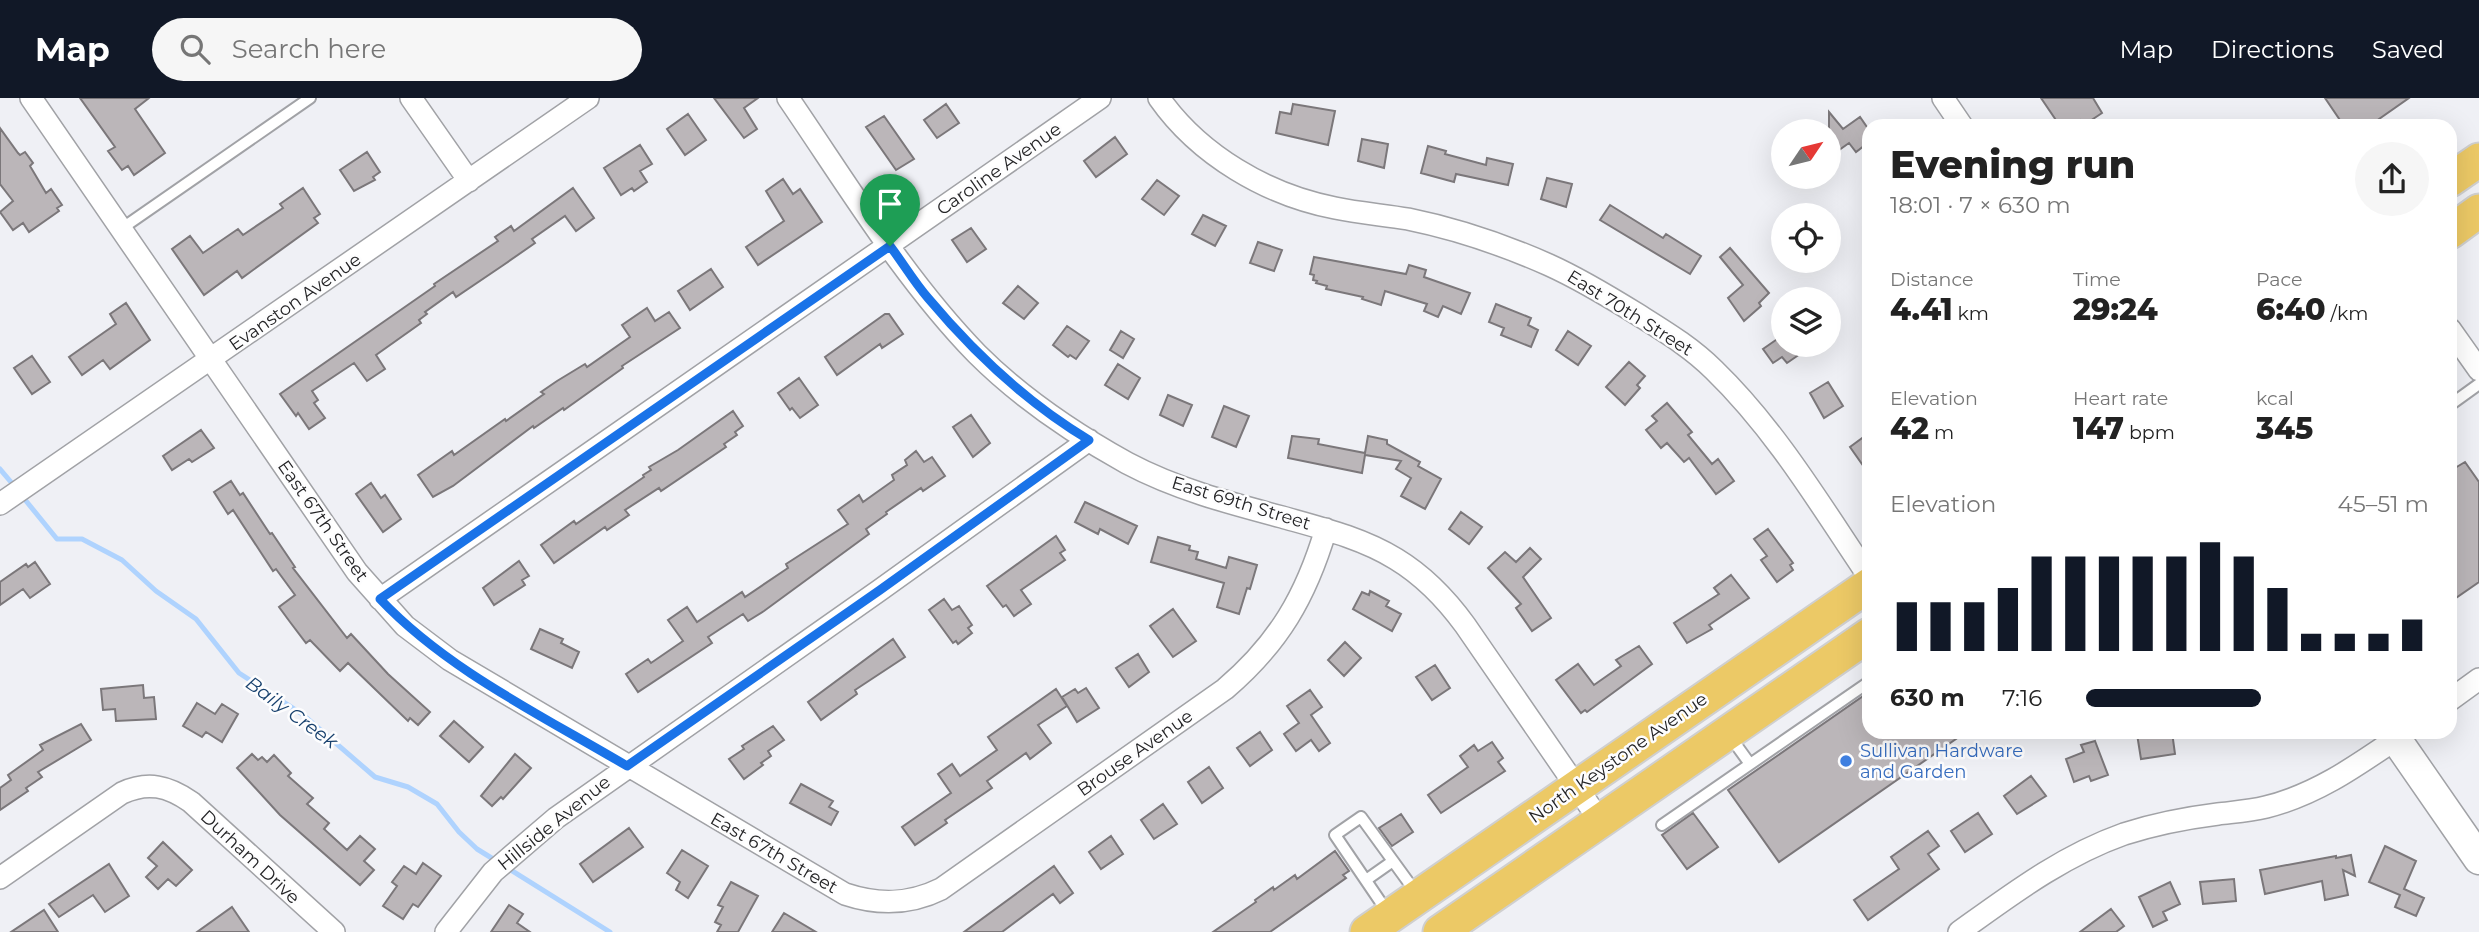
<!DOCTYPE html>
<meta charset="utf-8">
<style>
:root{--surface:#fff;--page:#f6f6f6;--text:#222;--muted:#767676;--accent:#111827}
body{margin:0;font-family:Montserrat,sans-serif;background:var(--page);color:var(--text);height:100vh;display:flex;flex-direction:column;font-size:26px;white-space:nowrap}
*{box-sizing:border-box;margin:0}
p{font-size:23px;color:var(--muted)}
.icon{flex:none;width:38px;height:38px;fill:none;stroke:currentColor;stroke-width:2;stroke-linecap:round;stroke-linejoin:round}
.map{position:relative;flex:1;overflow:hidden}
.sheet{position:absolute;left:1862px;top:21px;width:595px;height:620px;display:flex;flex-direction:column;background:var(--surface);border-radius:21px;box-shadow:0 7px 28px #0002}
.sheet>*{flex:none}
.needle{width:46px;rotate:55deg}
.fabs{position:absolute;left:1771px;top:21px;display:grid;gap:14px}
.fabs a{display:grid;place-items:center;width:70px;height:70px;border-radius:50%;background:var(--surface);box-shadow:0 7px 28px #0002;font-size:35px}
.pin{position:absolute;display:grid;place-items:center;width:60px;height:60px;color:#fff;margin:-72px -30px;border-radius:50% 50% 50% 0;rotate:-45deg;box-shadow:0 0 7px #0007}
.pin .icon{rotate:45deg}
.round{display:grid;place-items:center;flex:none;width:74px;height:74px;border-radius:37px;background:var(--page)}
.overview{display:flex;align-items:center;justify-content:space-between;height:119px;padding:0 28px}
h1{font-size:38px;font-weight:800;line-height:52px}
.metrics{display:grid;grid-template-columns:repeat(3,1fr);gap:10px;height:119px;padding:7px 28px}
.metrics div{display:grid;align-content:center}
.metrics b{font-size:30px;font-weight:800}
.metrics small{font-size:19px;font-weight:400}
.metrics p{font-size:19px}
.chart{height:196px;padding:14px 28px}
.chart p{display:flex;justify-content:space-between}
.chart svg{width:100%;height:126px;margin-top:7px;stroke:var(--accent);stroke-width:6}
ul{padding:0 28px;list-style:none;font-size:23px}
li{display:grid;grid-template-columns:112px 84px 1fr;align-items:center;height:52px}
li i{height:18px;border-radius:9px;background:var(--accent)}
header{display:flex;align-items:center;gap:42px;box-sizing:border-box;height:98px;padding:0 35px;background:var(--accent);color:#fff}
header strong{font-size:33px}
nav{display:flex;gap:38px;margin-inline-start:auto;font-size:24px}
.search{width:490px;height:63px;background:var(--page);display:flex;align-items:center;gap:18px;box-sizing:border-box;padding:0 24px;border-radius:38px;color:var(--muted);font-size:26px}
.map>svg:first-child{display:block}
</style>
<header>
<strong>Map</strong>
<div class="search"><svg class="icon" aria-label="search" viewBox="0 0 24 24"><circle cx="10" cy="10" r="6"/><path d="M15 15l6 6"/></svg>Search here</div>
<nav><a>Map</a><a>Directions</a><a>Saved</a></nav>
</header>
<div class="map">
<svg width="2479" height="834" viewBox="0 0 2479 834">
<rect width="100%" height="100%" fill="#eff0f5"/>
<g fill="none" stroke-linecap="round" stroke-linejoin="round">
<!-- stream -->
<path stroke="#afd3fe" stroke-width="5" d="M0 371 16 390
M22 398 57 441H82L122 462 156 493 196 521 239 575 302 616 375 679 408 689 437 706 459 734 477 751 498 764
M506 769 610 834"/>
</g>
<!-- building -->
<path fill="#bbb6b9" stroke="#7b777a" stroke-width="2" d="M80 0H149L135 11 165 55 134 77 128 68 122 72 108 53 115 49Z
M714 0H758L744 10 757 31 744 40Z
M2041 0H2093L2102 15 2084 27 2080 22 2071 28H2060Z
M2325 0H2409L2369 28H2344Z
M946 6 959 25 937 40 924 22Z
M1293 6 1335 13 1328 47 1276 35 1280 14 1291 16Z
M1829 14 1843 31 1860 19 1869 32V44L1856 54 1849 45 1839 52 1829 38Z
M688 16 706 42 685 57 667 31Z
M884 18 914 61 896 72 866 29Z
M0 30 18 55 20 57 25 54 33 65 30 68 46 95 51 91 62 107 57 110 59 113 29 134 23 125 13 132 0 114 13 103 0 86Z
M1115 39 1127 56 1096 79 1084 63Z
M1362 41 1388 46 1384 70 1358 63Z
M640 47 652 66 640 73 647 84 634 93 632 90 621 97 604 70Z
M1428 48 1446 53 1445 56 1486 67 1487 60 1513 66 1508 87 1456 76 1454 84 1421 75Z
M367 54 380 74 373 79 375 82 354 93 340 72Z
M1547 80 1572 86 1566 109 1541 101Z
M783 81 793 96 800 91 822 124 758 167 746 149 784 123 766 93Z
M1157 82 1179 98 1164 117 1142 101Z
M303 90 320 116 314 120 318 125 242 180 237 173 204 197 172 151 190 138 203 155 238 131 243 137 283 110 280 106Z
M573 90 594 120 576 133 565 118 532 141 535 145 502 168 456 199 453 194 425 214 427 216 419 222 421 225 376 257 385 271 367 283 354 265 312 293 318 302 314 305 325 320 309 331 298 315 296 318 280 296 435 188 434 186 498 143 495 139 511 128 514 133Z
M1610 107 1663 140 1666 136 1701 158 1690 176 1600 122Z
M1203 117 1226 128 1215 148 1192 136Z
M971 130 986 151 967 164 952 142Z
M1258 144 1282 152 1274 173 1250 165Z
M1730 150 1769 195 1759 205 1761 208 1744 223 1728 200 1743 187 1720 159Z
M1314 159 1406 176 1409 167 1426 172 1424 179 1470 195 1461 216 1443 208 1438 219 1424 213 1427 206 1385 193 1381 207 1362 201 1363 199 1326 191 1327 188 1316 185 1317 183 1313 182 1314 177 1310 176Z
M711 171 723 189 690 212 678 193Z
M1018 188 1038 205 1024 221 1003 205Z
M126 205 150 242 110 271 103 262 82 277 69 259 116 226 110 216Z
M1496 206 1531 220 1528 227 1538 232 1531 249 1501 237 1504 230 1489 224Z
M647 210 655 223 669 214 680 230 622 268 623 270 564 312 563 310 534 330 533 328 453 388 433 399 418 377 452 353 454 357 505 321 506 323 544 296 541 294 557 283 585 266 587 269 630 239 622 227Z
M885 216H889L903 236 882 250 880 246 837 277 825 259Z
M1067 228 1089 243 1076 261 1070 257 1068 259 1053 247Z
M1121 233 1134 241 1123 260 1110 252Z
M1568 233 1591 248 1578 267 1556 252Z
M1783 237V247H1813L1787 265 1782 259 1773 265 1763 251Z
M32 258 50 284 32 296 14 270Z
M1629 264 1645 278 1637 287 1640 290 1625 307 1606 289Z
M1118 266 1140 280 1128 301 1105 287Z
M799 280 818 307 800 320 792 310 790 312 778 295Z
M1828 284 1843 308 1824 320 1810 295Z
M1168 297 1192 307 1183 328 1160 317Z
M1667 305 1692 334 1688 337 1712 366 1718 361 1734 383 1716 396 1689 360 1684 364 1667 345 1661 350 1646 332 1657 323 1652 318Z
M1224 308 1249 318 1236 349 1212 339Z
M733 313 743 328 735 334 737 337 724 346 726 349 661 393 659 390 625 412 629 417 607 432 605 429 554 465 541 447 574 423 576 426 644 379 643 377 651 372 649 369 678 352Z
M971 317 990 345 973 359 953 329Z
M201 332 214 350 192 364 189 361 172 372 163 358Z
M1869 335V376L1850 349Z
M1292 338 1319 341 1318 346 1365 355 1368 338 1387 342V346L1420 364 1418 368 1441 381 1425 411 1401 398 1411 380 1396 371 1401 363 1365 357 1362 375 1288 360Z
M916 353 924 364 932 359 945 378 923 393 921 390 886 414 887 416 866 431 869 436 764 513 748 523 743 516 708 539 712 545 638 594 626 576 648 561 651 565 683 543 668 522 687 509 697 524 742 494 745 499 788 470 786 466 848 426 838 412 859 397 863 404 894 382 892 377 907 367 905 362Z
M2465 364 2479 384V484L2450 504V373Z
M231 383 240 397 243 395 270 436 272 435 295 469 293 470 347 540 351 536 388 576 430 614 418 627 410 620 408 623 348 565 340 573 310 542 306 545 290 524 279 509 295 497 276 471 273 473 233 412 228 416 214 394Z
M371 385 381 400 385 397 401 421 383 434 356 396Z
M1085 404 1137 428 1128 446 1100 431 1098 436 1075 424Z
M1461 414 1482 429 1469 446 1449 431Z
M1768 431 1793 465 1790 467 1793 472 1777 484 1761 462 1767 458 1754 441Z
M1056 438 1065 452 1060 455 1065 462 1021 492 1031 506 1014 518 1006 507 1003 509 987 488Z
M1158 439 1190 448 1189 452 1198 454 1196 461 1226 470 1229 459 1257 467 1250 491 1247 490 1239 516 1217 509 1224 485 1151 464Z
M1530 450 1541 461 1523 479 1551 520 1532 533 1516 510 1521 506 1488 470 1505 454 1516 464Z
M519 463 529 478 522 482 525 487 494 507 483 490Z
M35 464 50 486 30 500 23 491 0 507V484L26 466 28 469Z
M1731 477 1749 500 1709 527 1712 531 1687 545 1674 525 1719 496 1714 490Z
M1370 493 1389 503 1386 508 1401 516 1392 533 1353 511 1362 494 1369 497Z
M944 501 952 512 959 508 972 527 968 530 972 535 958 546 956 543 953 545 929 512Z
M1173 511 1196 543 1173 559 1150 528Z
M540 531 563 541 561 545 579 554 572 570 531 551Z
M893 541 905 559 855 592 857 596 821 622 808 604Z
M1345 544 1361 560 1344 578 1328 562Z
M1639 548 1652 566 1587 614 1585 612 1581 615 1556 582 1578 566 1594 587 1621 568 1616 562Z
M1138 556 1149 574 1129 589 1116 570Z
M1435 567 1450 590 1432 602 1416 579Z
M143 587 144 600 154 599 156 621 116 623 115 611 103 612 101 591Z
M1086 590 1099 610 1077 624 1062 599 1075 591 1078 595Z
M1056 591 1067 608 1038 627 1051 645 1030 661 1026 655 987 683 992 690 945 722 947 725 915 747 902 729 951 695 938 676 952 666 960 678 997 652 988 639Z
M1310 592 1322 609 1311 617 1330 645 1319 653 1311 642 1296 653 1284 636 1299 625 1287 608Z
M1869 594V634H1966L1779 764 1728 692Z
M197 605 215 616 222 606 238 616 222 644 206 634 202 639 183 628Z
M454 623 483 649 469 664 440 638Z
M81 626 91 642 38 674 42 679 26 690 28 693 0 712V690L11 682 8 677 43 652 40 647Z
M773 628 784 642 768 653 771 658 761 665 763 667 744 681 729 661 744 651 742 648Z
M1260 634 1272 652 1250 668 1237 650Z
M2154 634H2172L2175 656 2141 661 2137 636Z
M2095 643 2108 677 2091 683 2089 678 2074 684 2066 661 2084 654 2081 647Z
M1492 644 1503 660 1498 664 1505 673 1441 715 1428 697 1468 669 1460 658 1474 647 1478 653Z
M252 656 258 662 262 659 267 664 274 657 291 675 288 678 313 700 307 706 329 725 324 731 347 752 360 738 375 751 364 763 374 772 360 787 280 717 237 670Z
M515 656 531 670 503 701 501 699 492 708 481 698Z
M1209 669 1223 690 1202 705 1188 684Z
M2031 678 2046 698 2017 716 2004 698Z
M801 686 833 703 829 709 838 714 831 727 790 705Z
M1163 706 1177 726 1154 741 1141 722Z
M1693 715 1718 749 1687 771 1662 737Z
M1978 715 1992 736 1965 754 1951 733Z
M1401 716 1413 734 1392 748 1379 730Z
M629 730 643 749 593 784 580 766Z
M1928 733 1939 748 1928 756 1939 771 1868 822 1854 802 1899 771 1891 759Z
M1111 738 1123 756 1101 771 1089 754Z
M163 744 192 772 176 788 168 781 158 791 146 779 157 768 148 760Z
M2385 748 2416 763 2404 791 2424 800 2416 818 2395 809 2400 797 2369 784Z
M682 752 708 768 688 800 676 792 680 784 667 775Z
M1335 753 1349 773 1343 777 1346 780 1270 834H1213L1256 804 1255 802 1273 789 1274 792 1295 777 1297 781Z
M2351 757 2355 778 2343 772 2348 797 2325 802 2322 783 2265 796 2260 772 2336 758V760Z
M423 765 441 778 418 809 413 806 403 821 383 808 397 788 392 784 404 768 416 776Z
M109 766 129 798 105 814 93 797 59 819 49 806Z
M1054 768 1073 795 1060 805 1053 796 1002 834H964Z
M2234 781 2236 803 2203 806 2200 784Z
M731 784 758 798 738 834H717L721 827 715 824 723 809 718 807Z
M2170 784 2180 806 2163 814 2167 822 2153 829 2139 799Z
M509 807 523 816 517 825 530 834H491Z
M232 809 249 834H197Z
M2111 811 2124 828 2116 834H2080Z
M44 812 58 834H11Z
M784 815 816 834H772Z"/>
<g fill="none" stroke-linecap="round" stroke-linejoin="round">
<defs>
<path id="lane" d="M121 131 310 0
M2450 307 2479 286
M1729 637 1750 666
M1662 727 1869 584
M1366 782 1393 763
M1388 815 1335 737 1361 719 1417 796"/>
<path id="street" d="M31 0 357 474 405 528 450 562 845 796C878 807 909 807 941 791L1225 591C1279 545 1306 498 1326 431
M411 0 469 83
M788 0C847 86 904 181 977 256 1021 300 1073 335 1127 365 1176 391 1229 405 1282 419 1321 430 1362 440 1396 461 1424 478 1446 501 1465 527L1600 723
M1159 0C1199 57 1267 97 1335 110 1359 115 1384 117 1408 121 1457 131 1504 147 1549 167 1580 181 1608 198 1637 216 1664 233 1691 249 1714 272 1776 332 1821 408 1869 479
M1943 0 1962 28
M2450 231 2479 272
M0 406 588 0
M380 501 1100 0
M2450 602 2479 581
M0 780 122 695C148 683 168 688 191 704L334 834
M446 834 493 774 556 720 880 492 1089 342
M1959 834C2012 796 2062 758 2124 736 2155 726 2186 720 2218 716 2234 714 2250 713 2266 709 2319 696 2362 664 2406 634"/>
<path id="secondary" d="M2391 634 2479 761"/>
<path id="primary" d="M2450 82 2479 62
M2450 134 2479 113
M1367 834 1869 487
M1440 834 1869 537"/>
</defs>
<!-- lane casing -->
<use href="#lane" stroke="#a1a2a6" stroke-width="14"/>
<!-- street casing -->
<use href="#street" stroke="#a1a2a6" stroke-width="24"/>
<!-- secondary casing -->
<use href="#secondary" stroke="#a1a2a6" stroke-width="33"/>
<!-- primary casing -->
<use href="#primary" stroke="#cfcfcf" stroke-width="37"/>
<!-- lane -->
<use href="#lane" stroke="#fff" stroke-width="10"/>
<!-- street -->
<use href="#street" stroke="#fff" stroke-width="21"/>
<!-- secondary -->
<use href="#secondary" stroke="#fff" stroke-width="30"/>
<!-- primary -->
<use href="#primary" stroke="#ecc966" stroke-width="33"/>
</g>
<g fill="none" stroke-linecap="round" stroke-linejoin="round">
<defs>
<path id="route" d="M890 148C903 165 914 184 928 200 975 256 1027 305 1089 342L880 492 627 668C543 618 447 572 380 501Z"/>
</defs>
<!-- route casing -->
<use href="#route" stroke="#fff" stroke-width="14"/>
<!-- route -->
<use href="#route" stroke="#1a73e8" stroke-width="9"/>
</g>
<!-- markers -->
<circle fill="#3f7fe0" stroke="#fdfdfe" stroke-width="2.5" cx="1846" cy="663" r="7"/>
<g text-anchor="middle" stroke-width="5" stroke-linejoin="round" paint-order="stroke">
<!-- street labels -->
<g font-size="18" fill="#242426" stroke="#fdfdfe">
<text transform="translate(999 71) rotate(-35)" y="6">Caroline Avenue</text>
<text transform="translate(295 204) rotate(-35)" y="6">Evanston Avenue</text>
<text transform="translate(1630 215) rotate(32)" y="6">East 70th Street</text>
<text transform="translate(1241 405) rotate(17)" y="6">East 69th Street</text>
<text transform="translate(323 423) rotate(55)" y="6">East 67th Street</text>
<text transform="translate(1135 655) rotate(-35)" y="6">Brouse Avenue</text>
<text transform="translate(1618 660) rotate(-35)" y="6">North Keystone Avenue</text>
<text transform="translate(554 725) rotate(-39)" y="6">Hillside Avenue</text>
<text transform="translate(774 755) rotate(30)" y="6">East 67th Street</text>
<text transform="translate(250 759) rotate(43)" y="6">Durham Drive</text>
</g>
<!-- shop labels -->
<g font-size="18" fill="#366cbe" stroke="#fdfdfe" text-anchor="start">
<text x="1860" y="659">Sullivan Hardware<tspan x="1860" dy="21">and Garden</tspan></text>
</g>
<!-- water labels -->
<g font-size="19" font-style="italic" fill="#18416e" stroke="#fdfdfe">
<text transform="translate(292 614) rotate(36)" y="7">Baily Creek</text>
</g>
</g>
</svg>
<div class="fabs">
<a><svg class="needle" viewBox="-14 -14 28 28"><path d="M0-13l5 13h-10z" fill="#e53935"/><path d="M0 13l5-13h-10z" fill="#767676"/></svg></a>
<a><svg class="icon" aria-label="locate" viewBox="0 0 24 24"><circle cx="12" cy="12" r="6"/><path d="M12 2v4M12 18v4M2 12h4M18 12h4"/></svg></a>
<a><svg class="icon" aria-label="layers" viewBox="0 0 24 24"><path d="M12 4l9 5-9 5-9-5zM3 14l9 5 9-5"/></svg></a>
</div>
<div class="pin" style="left:890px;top:148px;background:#1e9e55"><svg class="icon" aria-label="arrive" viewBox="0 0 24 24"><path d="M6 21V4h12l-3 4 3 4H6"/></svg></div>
<section class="sheet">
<div class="overview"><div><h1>Evening run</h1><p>18:01 · 7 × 630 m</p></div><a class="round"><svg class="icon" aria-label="share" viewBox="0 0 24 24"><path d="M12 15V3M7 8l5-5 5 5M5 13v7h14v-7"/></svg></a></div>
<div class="metrics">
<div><p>Distance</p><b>4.41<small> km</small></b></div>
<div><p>Time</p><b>29:24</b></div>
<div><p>Pace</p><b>6:40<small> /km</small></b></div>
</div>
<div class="metrics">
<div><p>Elevation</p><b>42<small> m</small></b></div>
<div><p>Heart rate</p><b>147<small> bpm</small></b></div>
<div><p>kcal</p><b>345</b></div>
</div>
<div class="chart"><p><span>Elevation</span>45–51 m</p>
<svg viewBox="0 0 160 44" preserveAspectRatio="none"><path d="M5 44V27M15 44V27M25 44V27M35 44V22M45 44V11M55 44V11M65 44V11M75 44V11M85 44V11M95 44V6M105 44V11M115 44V22M125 44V38M135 44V38M145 44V38M155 44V33"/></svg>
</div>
<ul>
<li><b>630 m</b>7:16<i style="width:51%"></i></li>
</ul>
</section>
</div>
